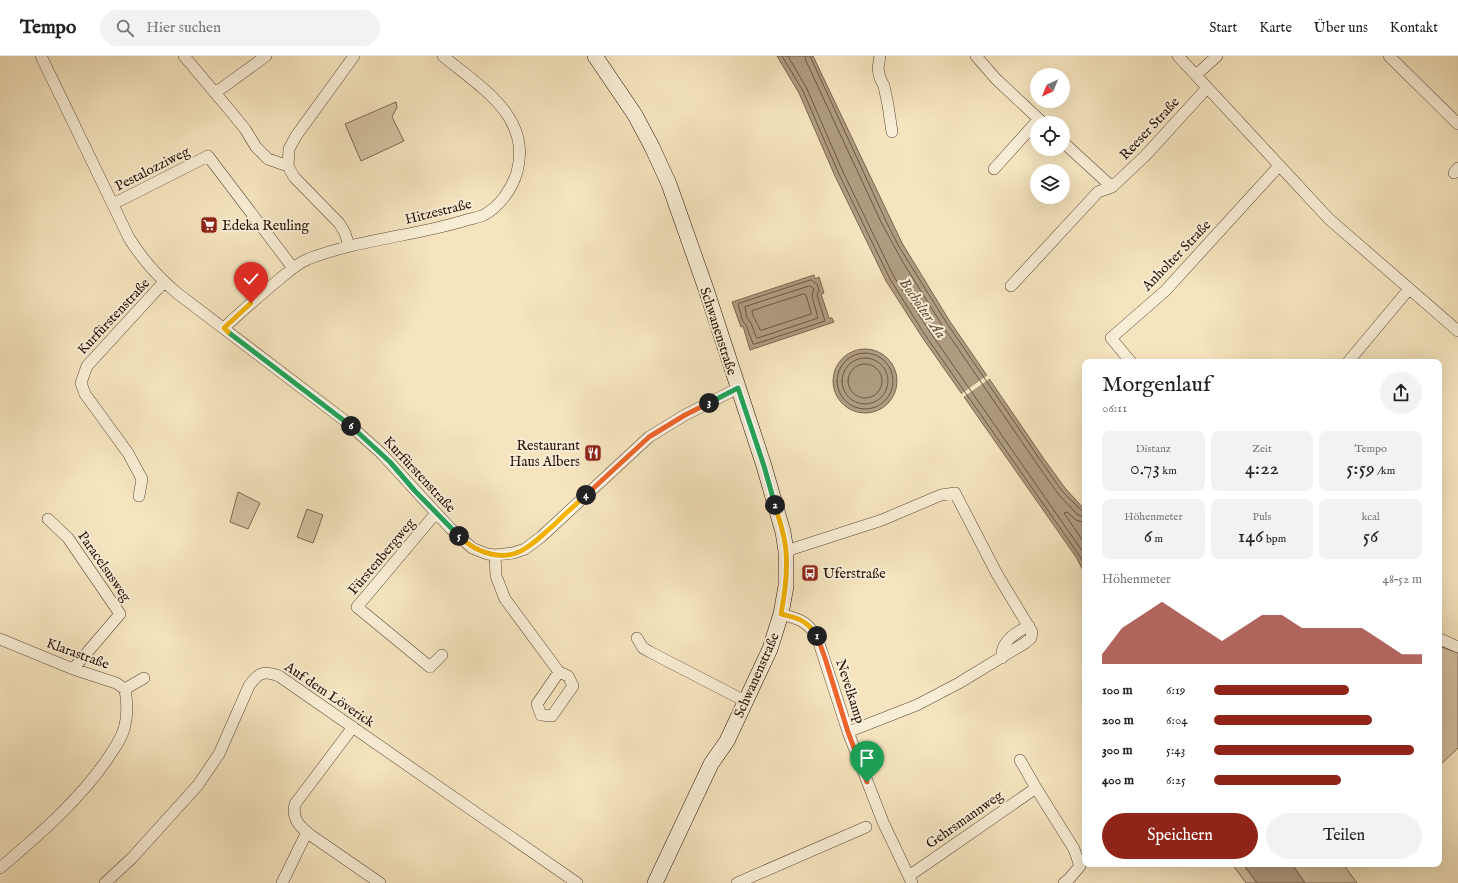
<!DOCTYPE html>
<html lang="de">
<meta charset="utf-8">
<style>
:root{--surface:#fff;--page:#f2f2f2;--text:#222;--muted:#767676;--line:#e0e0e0;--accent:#8f2418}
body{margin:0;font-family:"IM FELL English",serif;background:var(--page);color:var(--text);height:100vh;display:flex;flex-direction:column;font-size:15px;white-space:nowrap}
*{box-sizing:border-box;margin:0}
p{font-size:13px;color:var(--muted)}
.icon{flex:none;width:22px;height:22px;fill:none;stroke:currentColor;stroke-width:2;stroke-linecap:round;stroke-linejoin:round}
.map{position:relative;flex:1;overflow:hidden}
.drawer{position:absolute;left:1082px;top:303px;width:360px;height:508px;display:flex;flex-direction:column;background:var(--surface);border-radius:8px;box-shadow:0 4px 16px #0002}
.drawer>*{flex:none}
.needle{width:26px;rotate:223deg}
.controls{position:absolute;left:1030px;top:12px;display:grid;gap:8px}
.controls a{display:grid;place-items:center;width:40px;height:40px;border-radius:50%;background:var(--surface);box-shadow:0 4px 16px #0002;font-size:20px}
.pin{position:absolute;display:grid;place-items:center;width:34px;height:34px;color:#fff;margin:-41px -17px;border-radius:50% 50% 50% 0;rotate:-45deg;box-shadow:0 0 4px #0007}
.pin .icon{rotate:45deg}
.km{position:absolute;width:20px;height:20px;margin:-10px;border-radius:50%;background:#222;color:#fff;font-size:11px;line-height:20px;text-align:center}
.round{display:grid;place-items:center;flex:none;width:42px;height:42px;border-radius:21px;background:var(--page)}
.headline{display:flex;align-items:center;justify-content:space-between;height:68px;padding:0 20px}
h1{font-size:22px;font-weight:600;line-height:30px}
.metrics{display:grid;grid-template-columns:repeat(3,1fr);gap:6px;height:68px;padding:4px 20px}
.metrics div{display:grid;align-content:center;border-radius:8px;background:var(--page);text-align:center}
.metrics b{font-size:20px;font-weight:600}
.metrics small{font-size:11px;font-weight:400}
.metrics p{font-size:11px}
.chart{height:112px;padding:8px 20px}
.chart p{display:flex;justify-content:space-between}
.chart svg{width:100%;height:72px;margin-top:4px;fill:var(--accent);opacity:.7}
.cta{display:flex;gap:8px;margin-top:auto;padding:8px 20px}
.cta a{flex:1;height:46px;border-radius:24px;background:var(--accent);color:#fff;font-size:16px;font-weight:600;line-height:46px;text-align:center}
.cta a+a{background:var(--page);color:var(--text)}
ul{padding:0 20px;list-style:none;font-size:13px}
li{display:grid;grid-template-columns:64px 48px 1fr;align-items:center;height:30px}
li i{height:10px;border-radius:5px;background:var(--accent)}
header{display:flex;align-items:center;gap:24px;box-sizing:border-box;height:56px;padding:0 20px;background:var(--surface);border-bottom:1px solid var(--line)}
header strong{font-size:19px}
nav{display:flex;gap:22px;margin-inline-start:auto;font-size:14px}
.search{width:280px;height:36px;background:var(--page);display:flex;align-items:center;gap:10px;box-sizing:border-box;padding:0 14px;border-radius:22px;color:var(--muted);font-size:15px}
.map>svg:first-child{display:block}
</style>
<header>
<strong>Tempo</strong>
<div class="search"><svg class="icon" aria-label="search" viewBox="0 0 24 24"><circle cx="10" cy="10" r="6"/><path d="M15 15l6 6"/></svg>Hier suchen</div>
<nav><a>Start</a><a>Karte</a><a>Über uns</a><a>Kontakt</a></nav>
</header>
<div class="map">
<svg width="1458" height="827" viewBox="0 0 1458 827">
<rect width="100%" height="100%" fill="#f5e4be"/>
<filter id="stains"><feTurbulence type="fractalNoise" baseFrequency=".005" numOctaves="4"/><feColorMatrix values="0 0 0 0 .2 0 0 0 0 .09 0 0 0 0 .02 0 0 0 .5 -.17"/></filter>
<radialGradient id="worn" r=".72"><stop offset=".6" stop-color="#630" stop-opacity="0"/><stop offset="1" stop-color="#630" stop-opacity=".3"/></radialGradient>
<!-- green -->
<path fill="#d2c09f" stroke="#7c6854" d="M396 46 397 51 392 61 404 85 361 105 345 68Z
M238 436 260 447 248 473 230 466Z
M307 453 323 459 313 487 297 481Z
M1439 590 1458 597V692L1439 710Z
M1232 808H1243L1257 827H1246Z
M1292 808H1343L1357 827H1305Z"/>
<!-- water -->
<path fill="#af9c80" stroke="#796450" d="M777 0H813L902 187 949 264 1044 403 1065 432 1085 454V518L1076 501 922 281 886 225 835 120 799 37Z
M814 219 815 223 819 221 824 237 821 238 829 262H832L834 266 750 294 743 270 741 271 732 246Z
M833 325a32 32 0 1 1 64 0a32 32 0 1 1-64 0Z
M1243 808H1292L1305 827H1257Z"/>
<!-- pier -->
<path fill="#f5e4be" d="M989 318 992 321 962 342 960 339Z"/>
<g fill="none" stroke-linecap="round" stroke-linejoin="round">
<!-- shore -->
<path stroke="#6b5644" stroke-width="1" d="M782 0 803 35 839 118 890 223 925 279 1079 499 1085 509
M788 0 807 33 843 116 894 221 930 276 1085 499
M805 0 806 5 882 168 904 208 942 269 1037 408 1059 439 1078 459 1085 461
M810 0 886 165 898 189 946 266 1041 405 1062 435 1081 454 1085 456
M811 224 817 228 819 234 817 239 825 265 755 288H753L746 269 743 266 738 248Z
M810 230 814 233 812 240 818 262 758 282 756 281 751 267 747 262 745 251Z
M804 238 806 239 811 256V258L762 274H760C758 268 752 260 752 255Z
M837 325a28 28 0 1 1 56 0a28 28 0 1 1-56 0Z
M842 325a23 23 0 1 1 46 0a23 23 0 1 1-46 0Z
M848 325a17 17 0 1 1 34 0a17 17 0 1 1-34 0Z
M1085 467 1076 464 1067 456 1064 457 1085 488"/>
<defs>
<path id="street" d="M41 0 129 182C142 203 158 221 177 237L344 364 381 397 450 472 472 492 487 498 495 499 513 497 525 493 541 481 649 381 685 359 738 332
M184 0 232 57 245 73 256 91 268 103 288 110 294 121 339 167 345 177 349 190
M880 0 878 13 880 22 884 30 888 49 892 76
M976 0 996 23 1043 67
M1178 0 1329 163 1458 275
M1389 0 1458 68
M1196 19 1217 0
M215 37 266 0
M1063 86 1112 131 1145 100 1207 32
M288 110 289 93 296 80 354 0
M994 113 1039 63
M1454 117 1458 112
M113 148 208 100 293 212
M1011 230 1098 136 1112 131
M224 272C239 257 255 244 271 230 283 221 294 209 308 203 347 188 391 182 432 173 445 170 457 167 470 163 474 162 480 161 484 159 500 150 512 133 517 116 532 60 480 31 443 0
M1131 306 1111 282 1165 235 1279 110
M1348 306 1409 233
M139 440 142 423 128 397 85 338 81 327 87 310 164 226
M436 457 357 551 430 611 442 599
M48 463 68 482 120 558 73 613
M786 495 882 464 941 439 955 437 997 518 1032 576 1031 582 1025 587 959 627 917 649 848 676
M495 499 496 520 505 543 559 616 537 648 541 659 552 660 573 630 568 620 559 616
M781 558C799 563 807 565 817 581L848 676 883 766 912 827
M637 582 643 592 650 596 745 645
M0 583 73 613 116 627 125 633
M1440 583 1458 591
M1002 602C1000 586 1016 576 1029 570
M125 633 144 622
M353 671 295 748C292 762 298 769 309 778L380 827
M1020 704 1036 732
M0 812C39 779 82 742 110 699 116 690 123 680 125 669 128 657 127 645 125 633
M909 820 1036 732 1074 793 1080 810 1069 823 1064 827
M105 827 132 802 198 729 219 698 249 630C258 617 263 614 279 620L577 827
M282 827 307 776
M737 827 866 771"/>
<path id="secondary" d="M595 0 635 59 652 91 669 128 706 233 764 410 783 476 786 495V530L781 558 770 593 727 685 711 708 655 827"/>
</defs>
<!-- street casing -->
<use href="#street" stroke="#5a4636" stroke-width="12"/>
<!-- secondary casing -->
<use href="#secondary" stroke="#271108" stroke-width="16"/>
<!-- street -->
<use href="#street" stroke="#f8edd5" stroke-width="11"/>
<!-- secondary -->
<use href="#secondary" stroke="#f8edd5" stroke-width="15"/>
</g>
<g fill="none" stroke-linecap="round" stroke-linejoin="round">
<defs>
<path id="split-1" d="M817 580 825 602 848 676 867 726"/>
<path id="split-2" d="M775 449C779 464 785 479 786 495 788 516 785 537 781 558 798 562 807 564 817 580"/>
<path id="split-3" d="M709 347 738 332 764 410 775 449"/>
<path id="split-4" d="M586 439 649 381 685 359 709 347"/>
<path id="split-5" d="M459 480C476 497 504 507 526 492 537 485 547 475 557 466 566 457 576 448 586 439"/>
<path id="split-6" d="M351 370 390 406 415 435 459 480"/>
<path id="split-7" d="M228 276 351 370"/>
<path id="split-8" d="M228 276 224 272 251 247"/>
</defs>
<!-- split-1 casing -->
<use href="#split-1" stroke="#fff" stroke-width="8"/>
<!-- split-2 casing -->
<use href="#split-2" stroke="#fff" stroke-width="8"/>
<!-- split-3 casing -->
<use href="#split-3" stroke="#fff" stroke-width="8"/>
<!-- split-4 casing -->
<use href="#split-4" stroke="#fff" stroke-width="8"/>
<!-- split-5 casing -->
<use href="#split-5" stroke="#fff" stroke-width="8"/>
<!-- split-6 casing -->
<use href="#split-6" stroke="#fff" stroke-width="8"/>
<!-- split-7 casing -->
<use href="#split-7" stroke="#fff" stroke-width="8"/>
<!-- split-8 casing -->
<use href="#split-8" stroke="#fff" stroke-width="8"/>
<!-- split-1 -->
<use href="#split-1" stroke="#f0652b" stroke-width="5"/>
<!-- split-2 -->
<use href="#split-2" stroke="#f5b400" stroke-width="5"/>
<!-- split-3 -->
<use href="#split-3" stroke="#22a559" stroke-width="5"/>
<!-- split-4 -->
<use href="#split-4" stroke="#f0652b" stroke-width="5"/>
<!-- split-5 -->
<use href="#split-5" stroke="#f5b400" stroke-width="5"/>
<!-- split-6 -->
<use href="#split-6" stroke="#22a559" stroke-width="5"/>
<!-- split-7 -->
<use href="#split-7" stroke="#22a559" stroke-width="5"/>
<!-- split-8 -->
<use href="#split-8" stroke="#f5b400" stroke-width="5"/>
</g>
<!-- icons -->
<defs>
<symbol id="supermarket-square" viewBox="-11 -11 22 22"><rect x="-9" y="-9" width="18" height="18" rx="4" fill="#8f2418" stroke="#f8edd5"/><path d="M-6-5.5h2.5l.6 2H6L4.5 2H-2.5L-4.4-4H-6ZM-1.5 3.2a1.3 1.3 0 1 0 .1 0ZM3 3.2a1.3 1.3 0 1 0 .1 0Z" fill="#fff"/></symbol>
<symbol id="restaurant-square" viewBox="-11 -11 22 22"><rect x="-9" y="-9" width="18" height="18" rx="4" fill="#8f2418" stroke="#f8edd5"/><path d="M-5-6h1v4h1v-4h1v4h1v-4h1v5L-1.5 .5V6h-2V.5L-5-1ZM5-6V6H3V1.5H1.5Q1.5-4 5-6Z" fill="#fff"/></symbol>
<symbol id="bus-square" viewBox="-11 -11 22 22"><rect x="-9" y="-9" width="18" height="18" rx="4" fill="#8f2418" stroke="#f8edd5"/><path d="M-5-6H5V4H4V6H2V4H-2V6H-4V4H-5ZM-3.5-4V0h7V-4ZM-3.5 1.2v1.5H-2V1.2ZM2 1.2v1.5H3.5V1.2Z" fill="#fff"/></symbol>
</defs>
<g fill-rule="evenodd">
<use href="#supermarket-square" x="199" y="159" width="20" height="20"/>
<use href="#restaurant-square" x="583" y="387" width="20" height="20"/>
<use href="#bus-square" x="800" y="507" width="20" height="20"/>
</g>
<g text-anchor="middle" stroke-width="4" stroke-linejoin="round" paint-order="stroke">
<!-- street labels -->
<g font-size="14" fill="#271108" stroke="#f8edd5">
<text transform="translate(1149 72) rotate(-47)" y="5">Reeser Straße</text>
<text transform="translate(152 112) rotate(-27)" y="5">Pestalozziweg</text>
<text transform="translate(438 155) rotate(-14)" y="5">Hitzestraße</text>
<text transform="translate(1176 199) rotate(-46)" y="5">Anholter Straße</text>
<text transform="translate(113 260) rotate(-47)" y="5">Kurfürstenstraße</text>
<text transform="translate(719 275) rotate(72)" y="5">Schwanenstraße</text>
<text transform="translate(420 418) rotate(47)" y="5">Kurfürstenstraße</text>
<text transform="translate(381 500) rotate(-50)" y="5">Fürstenbergweg</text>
<text transform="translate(105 510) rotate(55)" y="5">Paracelsusweg</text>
<text transform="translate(78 597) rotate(20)" y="5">Klarastraße</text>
<text transform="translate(756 619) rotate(-66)" y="5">Schwanenstraße</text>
<text transform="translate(851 635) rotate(72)" y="5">Nevelkamp</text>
<text transform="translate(330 638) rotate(34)" y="5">Auf dem Löverick</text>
<text transform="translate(964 763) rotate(-35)" y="5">Gehrsmannweg</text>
</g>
<!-- poi labels -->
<g font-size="14" fill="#271108" stroke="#f8edd5" text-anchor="start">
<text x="222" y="174">Edeka Reuling</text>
<text x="580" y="394" text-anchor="end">Restaurant<tspan x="580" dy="16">Haus Albers</tspan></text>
<text x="823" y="522">Uferstraße</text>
</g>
<!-- water labels -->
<g font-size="15" font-style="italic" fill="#64503e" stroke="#f8edd5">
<text transform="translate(923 252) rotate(55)" y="5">Bocholter Aa</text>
</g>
</g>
<rect width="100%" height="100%" filter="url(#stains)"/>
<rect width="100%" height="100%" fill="url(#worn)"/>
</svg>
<div class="controls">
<a><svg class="needle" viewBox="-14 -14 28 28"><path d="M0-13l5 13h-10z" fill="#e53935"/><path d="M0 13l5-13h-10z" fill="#767676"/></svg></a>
<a><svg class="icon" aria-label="locate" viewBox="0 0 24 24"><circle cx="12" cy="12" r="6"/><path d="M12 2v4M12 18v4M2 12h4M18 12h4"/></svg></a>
<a><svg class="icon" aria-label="layers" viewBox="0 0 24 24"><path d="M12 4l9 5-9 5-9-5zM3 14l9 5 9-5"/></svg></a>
</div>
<div class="pin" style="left:867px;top:726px;background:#1e9e55"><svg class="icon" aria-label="arrive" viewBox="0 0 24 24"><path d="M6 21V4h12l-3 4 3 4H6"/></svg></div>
<div class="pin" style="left:251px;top:247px;background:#d93025"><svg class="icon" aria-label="check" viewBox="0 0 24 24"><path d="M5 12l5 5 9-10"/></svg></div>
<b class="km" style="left:817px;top:580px">1</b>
<b class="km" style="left:775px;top:449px">2</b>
<b class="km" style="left:709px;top:347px">3</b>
<b class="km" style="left:586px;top:439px">4</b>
<b class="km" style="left:459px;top:480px">5</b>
<b class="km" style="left:351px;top:370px">6</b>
<section class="drawer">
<div class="headline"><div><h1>Morgenlauf</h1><p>06:11</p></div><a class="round"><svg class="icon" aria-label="share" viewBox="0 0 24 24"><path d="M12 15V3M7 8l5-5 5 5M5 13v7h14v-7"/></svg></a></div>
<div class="metrics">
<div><p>Distanz</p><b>0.73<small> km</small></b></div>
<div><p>Zeit</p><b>4:22</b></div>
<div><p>Tempo</p><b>5:59<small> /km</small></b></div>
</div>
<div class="metrics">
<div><p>Höhenmeter</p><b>6<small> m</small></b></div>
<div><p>Puls</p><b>146<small> bpm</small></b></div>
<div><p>kcal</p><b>56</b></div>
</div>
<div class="chart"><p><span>Höhenmeter</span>48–52 m</p>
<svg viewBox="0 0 160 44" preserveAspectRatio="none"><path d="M0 44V38L10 22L20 14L30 6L40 14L50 22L60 30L70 22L80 14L90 14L100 22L110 22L120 22L130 22L140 30L150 38L160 38V44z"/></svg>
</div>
<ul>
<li><b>100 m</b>6:19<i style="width:65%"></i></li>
<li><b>200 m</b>6:04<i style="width:76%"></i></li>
<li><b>300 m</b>5:43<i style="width:96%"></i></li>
<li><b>400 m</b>6:25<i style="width:61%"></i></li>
</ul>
<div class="cta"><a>Speichern</a><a>Teilen</a></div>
</section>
</div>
